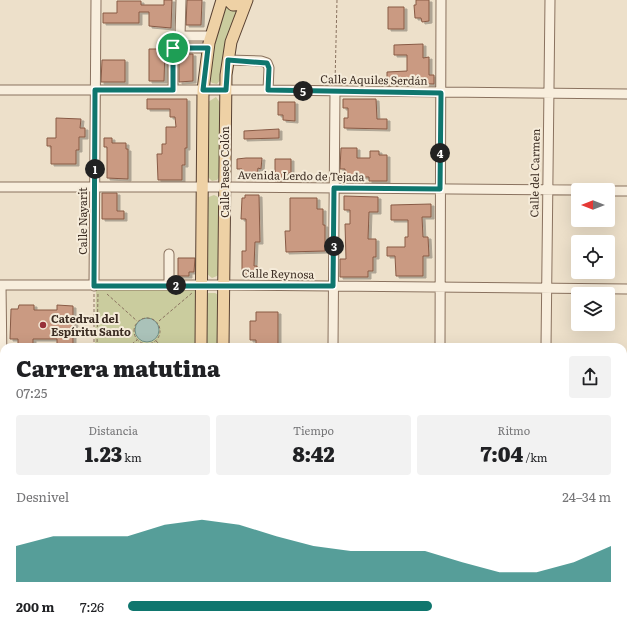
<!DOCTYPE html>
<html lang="es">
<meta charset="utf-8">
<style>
:root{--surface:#fff;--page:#f2f2f2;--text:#202124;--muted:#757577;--accent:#0f766e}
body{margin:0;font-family:Literata,serif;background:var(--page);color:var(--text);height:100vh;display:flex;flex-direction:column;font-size:15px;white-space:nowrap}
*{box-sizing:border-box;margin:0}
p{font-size:13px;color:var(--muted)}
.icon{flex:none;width:22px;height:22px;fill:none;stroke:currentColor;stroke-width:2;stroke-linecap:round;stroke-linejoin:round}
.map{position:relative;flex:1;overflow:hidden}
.drawer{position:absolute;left:0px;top:343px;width:627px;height:286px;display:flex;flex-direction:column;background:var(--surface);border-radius:12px 12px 0 0;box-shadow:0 4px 16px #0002}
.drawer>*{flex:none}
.needle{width:26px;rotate:270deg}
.tools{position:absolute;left:571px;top:183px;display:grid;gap:8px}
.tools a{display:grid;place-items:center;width:44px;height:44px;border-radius:4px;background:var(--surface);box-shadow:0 4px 16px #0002;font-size:20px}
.pin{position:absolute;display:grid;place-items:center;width:34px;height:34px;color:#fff;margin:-17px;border:2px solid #fff;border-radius:50%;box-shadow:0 1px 4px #0007}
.km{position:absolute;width:20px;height:20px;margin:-10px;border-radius:50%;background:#222;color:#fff;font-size:11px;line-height:20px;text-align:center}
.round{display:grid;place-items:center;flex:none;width:42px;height:42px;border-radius:4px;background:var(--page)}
.headline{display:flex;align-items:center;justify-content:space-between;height:68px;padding:0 16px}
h1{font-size:22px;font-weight:800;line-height:30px}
.stats{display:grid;grid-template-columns:repeat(3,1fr);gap:6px;height:68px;padding:4px 16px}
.stats div{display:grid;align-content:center;border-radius:4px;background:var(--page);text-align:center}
.stats b{font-size:20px;font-weight:800}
.stats small{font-size:11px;font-weight:400}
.stats p{font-size:11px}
.chart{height:112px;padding:8px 16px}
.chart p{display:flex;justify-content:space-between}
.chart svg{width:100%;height:72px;margin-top:4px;fill:var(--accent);opacity:.7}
ul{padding:0 16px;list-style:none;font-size:13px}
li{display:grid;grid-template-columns:64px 48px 1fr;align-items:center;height:30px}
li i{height:10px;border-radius:5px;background:var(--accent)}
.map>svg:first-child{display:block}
</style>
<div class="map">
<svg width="627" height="629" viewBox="0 0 627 629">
<defs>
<filter id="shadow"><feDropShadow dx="3" dy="2" stdDeviation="0" flood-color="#0004"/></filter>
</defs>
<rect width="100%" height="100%" fill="#ede0ca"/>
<!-- green -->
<path fill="#cacc9e" d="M226 2 238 9 221 79 217 84 212 83 208 78 211 49Z
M216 97 221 104 220 176 217 180 212 181 207 176 208 102Z
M214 195 218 197 220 201V273L217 276 212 278 206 273V198Z
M96 290H197L196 347H95Z
M208 293H215L219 295V347H205L206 297Z"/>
<!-- water -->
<path fill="#aac2b9" stroke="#719186" d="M135 330a12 12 0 1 1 24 0a12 12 0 1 1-24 0Z"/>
<!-- building -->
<path fill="#ca9a82" stroke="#885a45" filter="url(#shadow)" d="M164 0H172L171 28 149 26V12H139V23H103V13H117V1H141V5H164Z
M187 0H202L201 25H186Z
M416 0H429V21L422 22 421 18H415L414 5H416Z
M388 7H404V29H388Z
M423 44V58L429 57V75H434V84L406 83V86L387 85V72L407 71V55H394V45Z
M149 49H165L164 81H149Z
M179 54H193V81L179 82Z
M102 60H125V82H101Z
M147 99H187V148H185V165H182V180H158L157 154H162V144H166V127H176L175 117H170V109H147Z
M343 99H376L377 119H387V129L344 128V118H348V108H343Z
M278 102H295V121L283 120V115H278Z
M56 118 81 119 80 128H85V137H79V150H76V164H51V146H47V138H56Z
M279 129V138L244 139V131Z
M104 138H112V143H126V149H128V179L107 178V147H104Z
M341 148H357V158H370V151H379V155H387V181H369V177H345V169H340Z
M246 158H262L261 169 258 168 257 177 242 176V169H237V159Z
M275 159H291V173H282V181H275Z
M102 193H117V211H124V219H102Z
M245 195H259L260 242H255L254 266H257V274H242V251H246V219H241L242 198H245Z
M344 196 378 197V212H369L368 239H376V257H373V271H368V277H340V259H346L345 224H350V210H344Z
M290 198H317V209H323V225H325V251L286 252 285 231H290Z
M431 204V217H422L423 237H428L429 256H423V276H396L395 256H387V247H405V237H408V220H391V205Z
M178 258H195L194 272H189V276H178Z
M19 305H34V310H57V305L73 306V320L75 324 73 329V347L57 346V339H33V346H18V339H10L11 309H18Z
M256 312H278V346L256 347V340H250V321H256Z"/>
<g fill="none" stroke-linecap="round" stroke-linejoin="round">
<defs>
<path id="minor" d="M181 0 180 36H210
M228 60 261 61 267 63 269 68 268 90
M0 90H268L627 94
M173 90V48H208
M0 187H225L578 190
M608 191H627
M169 254V285
M0 285H224L627 289
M1 285 2 363H4
M94 286 96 0
M333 347 335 91
M440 347 441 0
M546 347 550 0
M0 376H4
M623 384H627
M0 477H4
M623 482H627
M0 544 4 546
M0 575 4 576
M623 581H627
M106 625 115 629
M165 625 174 629
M57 629V625
M331 629V625
M438 629V625
M544 629V625"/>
<path id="major" d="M228 0 233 5 245 4
M201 347 203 90 209 43 222 0
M223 347 226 75 231 42 247 0
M0 564 4 566
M125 625 133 629
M145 625 153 629
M200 629V625
M221 629V625"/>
</defs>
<!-- minor casing -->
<use href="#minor" stroke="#8a725f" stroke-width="11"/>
<!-- major casing -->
<use href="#major" stroke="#584132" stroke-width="13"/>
<!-- path -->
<path stroke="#8a725f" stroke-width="1" stroke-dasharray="3 2" stroke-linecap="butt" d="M335 83 337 0
M107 294 137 321
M134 331a13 13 0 1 1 26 0a13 13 0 1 1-26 0Z
M159 321 192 293
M156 341 163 347
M94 347V294
M97 347 98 292
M128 347 137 340"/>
<!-- minor -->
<use href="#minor" stroke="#f8eedd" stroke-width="9"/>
<!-- major -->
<use href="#major" stroke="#eed1a5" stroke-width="11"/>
</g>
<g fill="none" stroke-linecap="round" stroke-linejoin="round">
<defs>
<path id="route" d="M173 48H208L203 90H226L228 60 267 63 269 68 268 90 441 93 440 189 334 188 333 286H94L95 90H173Z"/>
</defs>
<!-- route casing -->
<use href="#route" stroke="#fff" stroke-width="8"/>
<!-- route -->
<use href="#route" stroke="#0f766e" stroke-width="5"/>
</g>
<!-- markers -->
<circle fill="#97313a" stroke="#f5ebd9" stroke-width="1.5" cx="43" cy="325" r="4"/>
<g text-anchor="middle" stroke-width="4" stroke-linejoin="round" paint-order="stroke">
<!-- street labels -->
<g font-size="11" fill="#3b2c22" stroke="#f5ebd9">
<text transform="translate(374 80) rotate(1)" y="4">Calle Aquiles Serdán</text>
<text transform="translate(225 172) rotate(-90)" y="4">Calle Paseo Colón</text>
<text transform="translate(535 173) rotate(-89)" y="4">Calle del Carmen</text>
<text transform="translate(301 176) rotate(1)" y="4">Avenida Lerdo de Tejada</text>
<text transform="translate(83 221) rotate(-90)" y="4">Calle Nayarit</text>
<text transform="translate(278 274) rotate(1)" y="4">Calle Reynosa</text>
</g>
<!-- poi labels -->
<g font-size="11" font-weight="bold" fill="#3b2c22" stroke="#f5ebd9" text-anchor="start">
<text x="51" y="323">Catedral del<tspan x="51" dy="13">Espíritu Santo</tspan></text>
</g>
</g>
</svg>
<div class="tools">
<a><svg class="needle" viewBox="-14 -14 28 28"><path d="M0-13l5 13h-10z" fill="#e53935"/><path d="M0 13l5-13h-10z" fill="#757577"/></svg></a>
<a><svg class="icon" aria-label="locate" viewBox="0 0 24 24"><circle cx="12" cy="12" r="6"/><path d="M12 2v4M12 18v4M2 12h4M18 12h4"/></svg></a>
<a><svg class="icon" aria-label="layers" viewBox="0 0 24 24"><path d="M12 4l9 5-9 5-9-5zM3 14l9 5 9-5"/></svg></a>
</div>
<div class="pin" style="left:173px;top:48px;background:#1e9e55"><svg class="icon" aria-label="arrive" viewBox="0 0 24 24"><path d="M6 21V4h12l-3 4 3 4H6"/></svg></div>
<b class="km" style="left:95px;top:169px">1</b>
<b class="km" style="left:176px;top:285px">2</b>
<b class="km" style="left:334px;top:246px">3</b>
<b class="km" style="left:440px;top:153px">4</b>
<b class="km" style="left:303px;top:91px">5</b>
<section class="drawer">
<div class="headline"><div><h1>Carrera matutina</h1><p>07:25</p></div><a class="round"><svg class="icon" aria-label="share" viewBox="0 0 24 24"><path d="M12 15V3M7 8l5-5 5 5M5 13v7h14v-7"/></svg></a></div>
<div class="stats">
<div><p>Distancia</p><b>1.23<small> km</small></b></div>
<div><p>Tiempo</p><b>8:42</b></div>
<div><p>Ritmo</p><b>7:04<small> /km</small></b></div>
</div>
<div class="chart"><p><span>Desnivel</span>24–34 m</p>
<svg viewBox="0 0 160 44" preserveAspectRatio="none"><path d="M0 44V22L10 16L20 16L30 16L40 9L50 6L60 9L70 16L80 22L90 25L100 25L110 25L120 32L130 38L140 38L150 32L160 22V44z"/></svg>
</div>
<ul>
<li><b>200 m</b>7:26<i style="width:63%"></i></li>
</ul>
</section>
</div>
